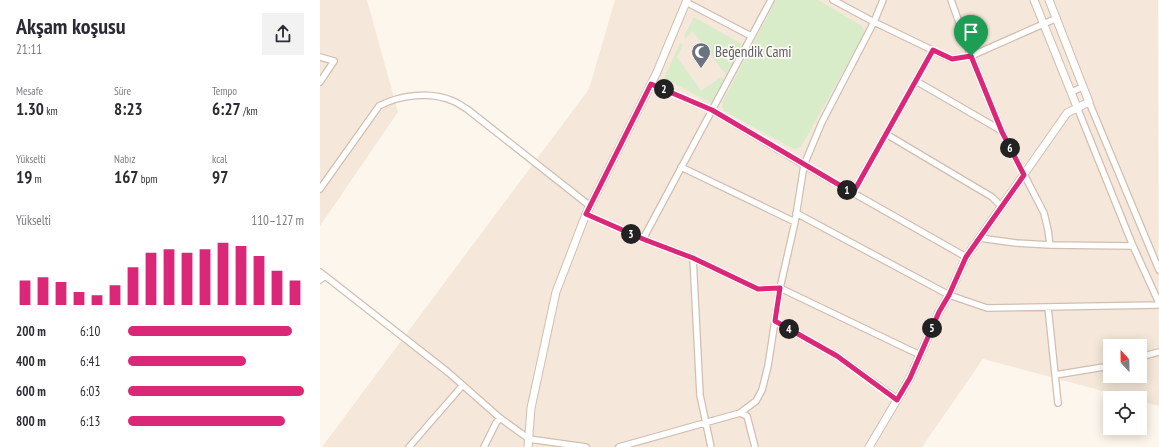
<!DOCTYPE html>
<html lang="tr">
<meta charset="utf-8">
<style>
:root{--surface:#fff;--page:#f2f2f3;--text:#2b2b33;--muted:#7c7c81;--accent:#db2777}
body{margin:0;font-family:"PT Sans Narrow",sans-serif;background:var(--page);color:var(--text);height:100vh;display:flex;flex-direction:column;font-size:15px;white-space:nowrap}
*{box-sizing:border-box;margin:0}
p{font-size:13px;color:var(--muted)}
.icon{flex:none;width:22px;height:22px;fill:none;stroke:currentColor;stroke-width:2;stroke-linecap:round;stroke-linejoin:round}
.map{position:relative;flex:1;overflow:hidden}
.sheet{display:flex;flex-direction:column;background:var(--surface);width:320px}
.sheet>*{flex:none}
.needle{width:26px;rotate:338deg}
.controls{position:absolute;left:783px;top:339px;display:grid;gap:8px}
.controls a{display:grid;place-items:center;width:44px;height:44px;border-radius:0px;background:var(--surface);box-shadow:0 2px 10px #0003;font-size:20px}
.pin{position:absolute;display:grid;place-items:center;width:34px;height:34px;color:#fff;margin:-41px -17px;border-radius:50% 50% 50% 0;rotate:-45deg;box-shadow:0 0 4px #0007}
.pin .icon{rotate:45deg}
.km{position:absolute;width:20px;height:20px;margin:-10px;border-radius:50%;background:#222;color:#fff;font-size:11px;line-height:20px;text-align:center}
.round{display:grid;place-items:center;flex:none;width:42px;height:42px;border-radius:0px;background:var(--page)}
.headline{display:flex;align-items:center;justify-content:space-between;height:68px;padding:0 16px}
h1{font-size:22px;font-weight:700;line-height:30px}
.metrics{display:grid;grid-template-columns:repeat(3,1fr);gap:6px;height:68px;padding:4px 16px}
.metrics div{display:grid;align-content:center}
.metrics b{font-size:17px;font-weight:700}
.metrics small{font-size:11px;font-weight:400}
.metrics p{font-size:11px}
.chart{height:112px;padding:8px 16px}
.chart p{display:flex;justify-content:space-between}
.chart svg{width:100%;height:72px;margin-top:4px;stroke:var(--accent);stroke-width:6}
ul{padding:0 16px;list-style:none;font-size:13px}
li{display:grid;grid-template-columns:64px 48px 1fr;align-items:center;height:30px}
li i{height:10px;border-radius:5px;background:var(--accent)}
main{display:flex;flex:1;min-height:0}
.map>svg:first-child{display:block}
</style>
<main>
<section class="sheet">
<div class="headline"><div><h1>Akşam koşusu</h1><p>21:11</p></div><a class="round"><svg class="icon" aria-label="share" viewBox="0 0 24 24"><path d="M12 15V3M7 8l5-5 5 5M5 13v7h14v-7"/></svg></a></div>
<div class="metrics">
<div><p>Mesafe</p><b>1.30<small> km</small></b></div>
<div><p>Süre</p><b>8:23</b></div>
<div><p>Tempo</p><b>6:27<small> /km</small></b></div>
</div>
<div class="metrics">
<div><p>Yükselti</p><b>19<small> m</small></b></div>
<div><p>Nabız</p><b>167<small> bpm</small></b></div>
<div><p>kcal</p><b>97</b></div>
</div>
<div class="chart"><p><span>Yükselti</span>110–127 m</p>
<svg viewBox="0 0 160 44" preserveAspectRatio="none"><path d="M5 44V29M15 44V27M25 44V30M35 44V36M45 44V38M55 44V32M65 44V21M75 44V12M85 44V10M95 44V12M105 44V10M115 44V6M125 44V8M135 44V14M145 44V23M155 44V29"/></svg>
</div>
<ul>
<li><b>200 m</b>6:10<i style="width:93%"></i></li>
<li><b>400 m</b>6:41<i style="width:67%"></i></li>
<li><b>600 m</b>6:03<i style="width:100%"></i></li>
<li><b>800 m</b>6:13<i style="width:89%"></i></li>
</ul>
</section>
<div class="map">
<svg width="839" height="447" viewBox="0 0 839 447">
<rect width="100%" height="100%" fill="#fdf6ec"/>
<!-- residential -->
<path fill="#f5e8da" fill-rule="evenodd" d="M0 0H47L78 112 0 226Z
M295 0H838L839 406 820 401V398H809L663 359 602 447H2L269 89ZM790 346H820V376H790Z"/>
<!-- green -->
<path fill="#d8ecc9" d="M456 0H498L541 25 544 30 543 36 481 147 474 149 404 111 402 106 404 99Z
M374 17 422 44 406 75 373 32 372 31 366 39 364 36Z
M360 43 363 45 357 57 381 91 401 77 404 79 391 103 344 78Z"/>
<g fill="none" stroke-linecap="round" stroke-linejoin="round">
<defs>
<path id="minor" d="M513 0 554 22 631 59 651 56 737 18
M631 0 651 56 682 132 724 213 728 230 730 245
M366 2 431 36
M0 57 14 61 0 82
M596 81 682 131
M331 84 392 110 484 165 646 257
M751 92 763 87
M769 102 839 270
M757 107 813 246 839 303
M566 134 672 197 681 206
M361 167 475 222
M0 189 59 106C80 95 110 91 133 101 138 103 142 106 147 109L270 206
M533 193 613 50
M476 213 629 295 667 308 839 305
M266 214 323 239 373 258 438 289 460 288 600 355
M659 238 696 243 730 245 813 246
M323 239 451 0
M373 258 380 395 391 447
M0 272 129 373 180 418 209 439 266 447
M0 280 5 276
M728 307 738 403
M455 321 517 356 577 399
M820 357 839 352
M735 375 790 366
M420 413 436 401 442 390 448 366 460 288 475 222 484 165 502 122 554 22 563 0
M89 447 142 386
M164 447 176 423 180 418
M299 447 420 413 427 416 435 447"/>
<path id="tertiary" d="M714 0 757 107
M208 447 211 408 236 292 266 214 337 72 367 0
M549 447 590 378 619 312 629 295 646 257 747 113 769 102 729 0"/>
</defs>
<!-- minor casing -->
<use href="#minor" stroke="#d1beb0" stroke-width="8"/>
<!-- tertiary casing -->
<use href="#tertiary" stroke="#d1beb0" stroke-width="9"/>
<!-- minor -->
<use href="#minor" stroke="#fff" stroke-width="5.5"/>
<!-- tertiary -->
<use href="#tertiary" stroke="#fff" stroke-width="7"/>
</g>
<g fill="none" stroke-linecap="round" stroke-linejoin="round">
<defs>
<path id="route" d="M613 50 632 59 651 56 682 132 704 175 646 257 629 295 619 312 590 378 577 400 517 356 455 321 460 288 438 289 373 258 323 239 266 214 331 84 392 110 533 193Z"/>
</defs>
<!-- route casing -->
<use href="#route" stroke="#fff" stroke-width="8"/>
<!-- route -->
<use href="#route" stroke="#db2777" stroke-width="5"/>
</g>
<!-- icons -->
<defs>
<symbol id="mosque-pin" viewBox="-11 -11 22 30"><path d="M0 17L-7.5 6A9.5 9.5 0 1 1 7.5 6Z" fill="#6b7280" stroke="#fffaf3"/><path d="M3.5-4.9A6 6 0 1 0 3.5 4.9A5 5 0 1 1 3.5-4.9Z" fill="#fff"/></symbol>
</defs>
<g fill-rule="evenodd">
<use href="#mosque-pin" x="370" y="41" width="22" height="30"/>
</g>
<g text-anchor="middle" stroke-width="3.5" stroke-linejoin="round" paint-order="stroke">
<!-- worship labels -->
<g font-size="15" fill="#5b616d" stroke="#fffaf3" text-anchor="start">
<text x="395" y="57">Beğendik Cami</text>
</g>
</g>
</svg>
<div class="controls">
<a><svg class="needle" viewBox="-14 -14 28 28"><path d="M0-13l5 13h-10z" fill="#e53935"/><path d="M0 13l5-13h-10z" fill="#7c7c81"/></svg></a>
<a><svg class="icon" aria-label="locate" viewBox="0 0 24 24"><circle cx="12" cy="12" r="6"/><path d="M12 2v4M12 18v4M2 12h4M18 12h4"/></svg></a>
</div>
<div class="pin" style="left:651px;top:56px;background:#1e9e55"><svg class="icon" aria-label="arrive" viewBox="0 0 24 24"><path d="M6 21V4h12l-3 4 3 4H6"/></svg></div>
<b class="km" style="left:527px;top:190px">1</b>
<b class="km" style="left:344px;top:89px">2</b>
<b class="km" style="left:311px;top:234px">3</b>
<b class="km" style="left:469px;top:329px">4</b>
<b class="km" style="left:612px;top:328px">5</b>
<b class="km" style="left:690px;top:148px">6</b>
</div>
</main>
